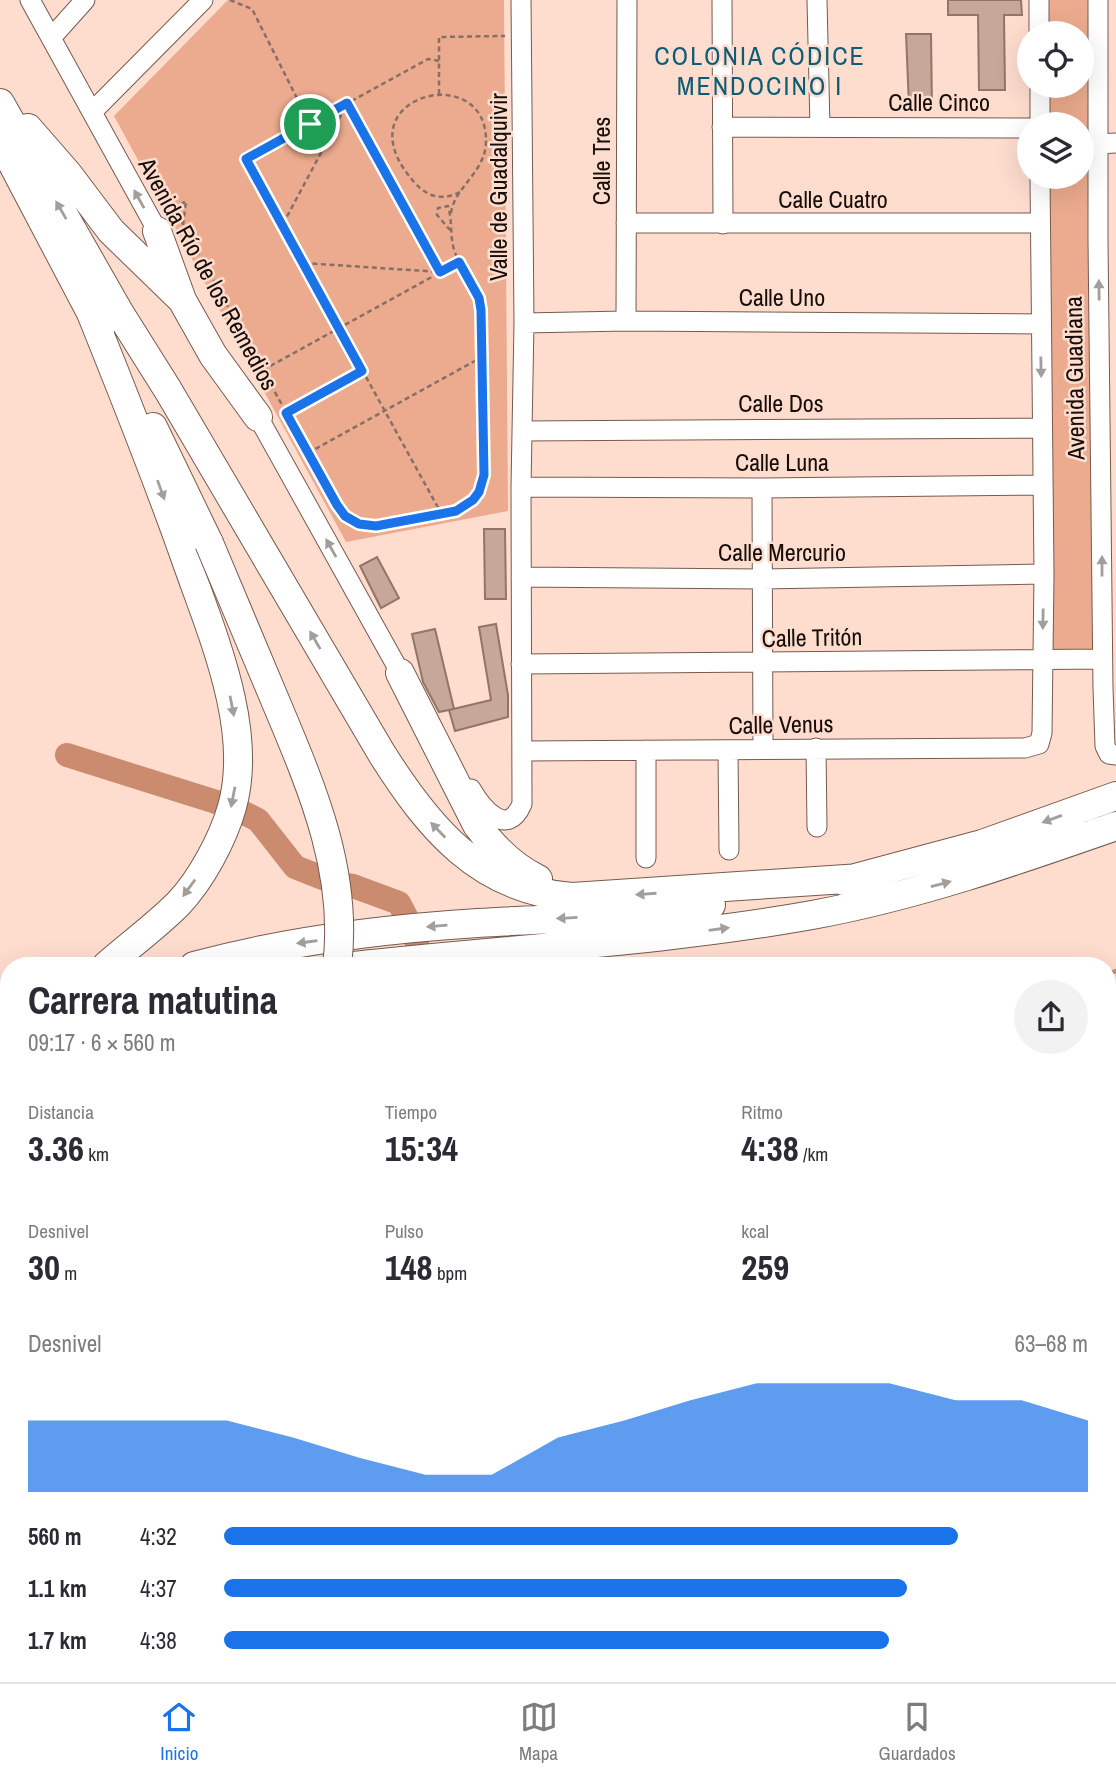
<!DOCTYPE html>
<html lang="es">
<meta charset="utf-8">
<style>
:root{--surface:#fff;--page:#f2f2f3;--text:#2b2b33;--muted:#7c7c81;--line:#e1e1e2;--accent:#1a73e8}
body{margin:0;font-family:"Archivo Narrow",sans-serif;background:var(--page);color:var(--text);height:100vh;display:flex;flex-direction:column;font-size:26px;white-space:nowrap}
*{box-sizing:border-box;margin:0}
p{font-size:23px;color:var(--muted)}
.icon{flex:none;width:38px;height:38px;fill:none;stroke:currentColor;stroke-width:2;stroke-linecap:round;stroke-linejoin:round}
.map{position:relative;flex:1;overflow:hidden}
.details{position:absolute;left:0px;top:957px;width:1116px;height:726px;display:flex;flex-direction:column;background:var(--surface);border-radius:28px 28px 0 0;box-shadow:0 7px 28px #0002}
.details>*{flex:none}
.controls{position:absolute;left:1017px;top:21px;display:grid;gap:14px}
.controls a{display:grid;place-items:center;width:77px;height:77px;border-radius:50%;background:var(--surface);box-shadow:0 7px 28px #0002;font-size:35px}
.pin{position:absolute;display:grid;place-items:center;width:60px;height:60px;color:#fff;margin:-30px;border:4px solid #fff;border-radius:50%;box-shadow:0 2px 7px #0007}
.round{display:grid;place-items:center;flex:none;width:74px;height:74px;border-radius:37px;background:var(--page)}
.overview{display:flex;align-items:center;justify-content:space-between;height:119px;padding:0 28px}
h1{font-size:38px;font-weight:800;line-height:52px}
.metrics{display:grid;grid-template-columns:repeat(3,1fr);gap:10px;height:119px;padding:7px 28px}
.metrics div{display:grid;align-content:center}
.metrics b{font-size:35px;font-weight:800}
.metrics small{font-size:19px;font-weight:400}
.metrics p{font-size:19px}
.chart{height:196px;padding:14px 28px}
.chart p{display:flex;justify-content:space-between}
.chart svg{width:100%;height:126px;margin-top:7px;fill:var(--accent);opacity:.7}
ul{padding:0 28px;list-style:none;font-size:23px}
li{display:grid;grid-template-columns:112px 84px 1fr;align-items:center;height:52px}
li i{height:18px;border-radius:9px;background:var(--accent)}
.dock{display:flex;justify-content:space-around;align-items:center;height:98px;border-top:2px solid var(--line);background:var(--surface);font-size:19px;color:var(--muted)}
.dock a{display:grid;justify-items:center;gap:4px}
.dock .on{color:var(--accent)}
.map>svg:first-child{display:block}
</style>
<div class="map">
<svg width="1116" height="1682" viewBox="0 0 1116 1682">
<rect width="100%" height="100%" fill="#feddcf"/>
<!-- green -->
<path fill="#ecab8e" d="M228 0H504L508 511 346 542 114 116Z
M1047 0H1091L1094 649 1050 650 1048 177H1082V124H1048V86H1082V33H1048Z"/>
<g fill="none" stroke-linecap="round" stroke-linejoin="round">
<!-- stream -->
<path stroke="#ca8b6f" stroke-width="4.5" d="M1108 974 1116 971
M0 1362 9 1359
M446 1675 449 1682"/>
<!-- river -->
<path stroke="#ca8b6f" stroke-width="24" d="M67 755 232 807 258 820 295 867 338 884 353 886 399 903 412 928 424 966
M0 1475 9 1480
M331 1675 334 1682"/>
</g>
<!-- building -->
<path fill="#c6a799" stroke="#927568" stroke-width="2" d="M948 0H1021L1022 15H1004L1005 90H979L978 15H948Z
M906 34H931L932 108 909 106Z
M484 529H505L506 599H485Z
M377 557 399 598 381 608 360 566Z
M496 624 508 695V717L455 731 449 710 491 700 479 627Z
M435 629 454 709 439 712 423 682 412 634Z"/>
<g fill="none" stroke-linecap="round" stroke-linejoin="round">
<defs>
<path id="minor" d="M30 0 163 241
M722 0 723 224
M817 0 820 127
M1039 0V33
M1098 0V240L1103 688 1105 746 1109 754 1116 755
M52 37 85 0
M1040 86V124
M92 112 203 0
M722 127 1029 128
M1098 144 1116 143
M626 223H1040
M626 321 627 0
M524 323 626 321 1041 324
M252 406 406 683
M522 431 1042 428
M521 487 762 488 1043 485
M762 488 763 749
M521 577 762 579 1044 574
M521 664 1102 659
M816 748 817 827
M646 750V858
M728 750 729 850
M523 751 1025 748 1039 744 1042 733 1044 574 1040 177
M471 789C482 808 507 839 522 804L521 487 524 323 521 0
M1108 1200 1116 1197
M1108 1255 1116 1251
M0 1320 9 1317
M497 1675 499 1682
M650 1675 655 1682
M695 1675 724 1682
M903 1675V1682
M613 1682 617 1675"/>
<path id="highway" d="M0 103 119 312 168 390 382 754C428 827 479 890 572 897L861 878
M28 128 68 174 111 231 182 300
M0 140 100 330
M157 231 182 300 213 355 258 417
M91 313C124 395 157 477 186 560 212 634 254 729 232 807 223 839 201 880 178 904 156 926 130 945 106 966
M153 427 209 543
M400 673 477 825C493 847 513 867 538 879
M844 881 982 844 1116 796
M194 966C286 941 382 929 478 923 556 918 634 918 711 905
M354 966C507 949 661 942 812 915 916 896 1016 861 1116 826
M0 1039 9 1033
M0 1077 9 1072
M0 1105 9 1097
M0 1227 9 1234
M0 1284 9 1283"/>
</defs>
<!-- minor casing -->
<use href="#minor" stroke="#765a4e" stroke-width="21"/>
<!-- highway casing -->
<use href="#highway" stroke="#765a4e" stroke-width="30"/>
<!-- path -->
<path stroke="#857067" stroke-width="2.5" stroke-dasharray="5 3.5" stroke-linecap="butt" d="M230 0 252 9 310 124
M439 61 428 59 246 159 441 513
M439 94V37L505 36
M451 213C454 188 485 172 486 143 489 57 336 96 415 183 429 198 443 201 462 191
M283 224 347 104
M183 225 186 201 175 208 187 232 337 505C344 516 354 524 368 525 384 527 456 513 469 503 478 496 482 486 484 475L481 310C477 290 464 274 456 255 449 239 453 222 448 206L438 208 437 215 450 230
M304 263 440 272 347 104
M263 370 459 262
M286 413 362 371
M308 453 482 357"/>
<!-- minor -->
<use href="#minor" stroke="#fff" stroke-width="19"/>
<!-- highway -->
<use href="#highway" stroke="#fff" stroke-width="28"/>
<defs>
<path id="highway-bridge" d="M209 543C231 596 253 648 275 700 311 786 349 871 337 966"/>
</defs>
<!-- highway-bridge casing -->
<use href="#highway-bridge" stroke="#765a4e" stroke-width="30" stroke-linecap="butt"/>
<!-- highway-bridge -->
<use href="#highway-bridge" stroke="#fff" stroke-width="28"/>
</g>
<!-- one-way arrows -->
<defs><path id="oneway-solid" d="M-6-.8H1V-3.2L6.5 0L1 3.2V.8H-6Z" transform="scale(1.75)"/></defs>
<g fill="#a29e9c">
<use href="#oneway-solid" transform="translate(139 199) rotate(-119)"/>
<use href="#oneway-solid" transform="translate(61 210) rotate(-120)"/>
<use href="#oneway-solid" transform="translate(1099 290) rotate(-91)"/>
<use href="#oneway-solid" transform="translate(1041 367) rotate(89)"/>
<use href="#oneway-solid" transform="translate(161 490) rotate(70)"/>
<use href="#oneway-solid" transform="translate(331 548) rotate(-119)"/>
<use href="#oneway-solid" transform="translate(1102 566) rotate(-90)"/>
<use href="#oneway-solid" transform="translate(1043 619) rotate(91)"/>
<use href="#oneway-solid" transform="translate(315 640) rotate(-120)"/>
<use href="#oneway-solid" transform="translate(232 706) rotate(79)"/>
<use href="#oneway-solid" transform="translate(233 797) rotate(101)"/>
<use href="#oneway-solid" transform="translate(1052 819) rotate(160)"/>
<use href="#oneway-solid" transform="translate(438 830) rotate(-134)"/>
<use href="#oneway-solid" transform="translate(941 884) rotate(-15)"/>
<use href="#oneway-solid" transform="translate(189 888) rotate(126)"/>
<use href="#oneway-solid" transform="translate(646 894) rotate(176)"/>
<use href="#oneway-solid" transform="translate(567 918) rotate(177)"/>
<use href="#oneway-solid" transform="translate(437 926) rotate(175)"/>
<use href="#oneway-solid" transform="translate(719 929) rotate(-8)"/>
<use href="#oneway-solid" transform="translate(307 942) rotate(172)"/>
</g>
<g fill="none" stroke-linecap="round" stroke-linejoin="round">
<defs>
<path id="route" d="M347 103 440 272 459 262 479 298 481 310 484 475 479 492 473 500 456 511 376 526 359 524 345 516 337 505 286 413 362 371 246 159Z"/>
</defs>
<!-- route casing -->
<use href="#route" stroke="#fff" stroke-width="14"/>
<!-- route -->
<use href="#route" stroke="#1a73e8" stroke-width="9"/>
</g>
<g text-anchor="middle" stroke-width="5" stroke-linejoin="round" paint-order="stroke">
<!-- street labels -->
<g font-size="24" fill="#170d08" stroke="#feddcf">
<text x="939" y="111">Calle Cinco</text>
<text transform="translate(602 161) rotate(-90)" y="8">Calle Tres</text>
<text transform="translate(499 187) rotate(-90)" y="8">Valle de Guadalquivir</text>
<text x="833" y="208">Calle Cuatro</text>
<text transform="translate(208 274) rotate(61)" y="8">Avenida Río de los Remedios</text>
<text x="782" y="306">Calle Uno</text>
<text transform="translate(1075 378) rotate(-91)" y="8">Avenida Guadiana</text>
<text x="781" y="412">Calle Dos</text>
<text x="782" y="471">Calle Luna</text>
<text x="782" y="561">Calle Mercurio</text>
<text transform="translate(812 638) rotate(-1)" y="8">Calle Tritón</text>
<text transform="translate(781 725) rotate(-1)" y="8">Calle Venus</text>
</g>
<!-- neighbourhood labels -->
<g font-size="26" letter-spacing="2" fill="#0d5c75" stroke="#feddcf">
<text x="760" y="65">COLONIA CÓDICE<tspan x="760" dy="30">MENDOCINO I</tspan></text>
</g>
</g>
</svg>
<div class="controls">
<a><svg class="icon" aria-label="locate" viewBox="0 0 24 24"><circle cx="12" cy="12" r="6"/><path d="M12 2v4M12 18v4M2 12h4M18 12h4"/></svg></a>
<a><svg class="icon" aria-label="layers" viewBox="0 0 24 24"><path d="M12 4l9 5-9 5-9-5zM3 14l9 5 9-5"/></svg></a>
</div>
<div class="pin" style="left:310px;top:124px;background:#1e9e55"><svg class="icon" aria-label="arrive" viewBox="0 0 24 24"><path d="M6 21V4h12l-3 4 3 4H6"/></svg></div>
<section class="details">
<div class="overview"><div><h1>Carrera matutina</h1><p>09:17 · 6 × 560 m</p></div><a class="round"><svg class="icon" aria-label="share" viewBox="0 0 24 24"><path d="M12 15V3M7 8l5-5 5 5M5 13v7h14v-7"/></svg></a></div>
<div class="metrics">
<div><p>Distancia</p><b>3.36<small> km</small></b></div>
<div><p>Tiempo</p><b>15:34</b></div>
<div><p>Ritmo</p><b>4:38<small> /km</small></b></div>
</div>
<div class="metrics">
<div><p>Desnivel</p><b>30<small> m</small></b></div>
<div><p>Pulso</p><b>148<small> bpm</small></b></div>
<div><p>kcal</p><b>259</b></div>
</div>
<div class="chart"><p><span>Desnivel</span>63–68 m</p>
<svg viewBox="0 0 160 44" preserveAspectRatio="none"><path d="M0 44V19L10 19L20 19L30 19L40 25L50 32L60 38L70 38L80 25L90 19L100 12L110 6L120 6L130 6L140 12L150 12L160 19V44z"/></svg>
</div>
<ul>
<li><b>560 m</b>4:32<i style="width:85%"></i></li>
<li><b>1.1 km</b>4:37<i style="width:79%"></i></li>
<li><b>1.7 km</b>4:38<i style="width:77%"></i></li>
</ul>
</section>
</div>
<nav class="dock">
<a class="on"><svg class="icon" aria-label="home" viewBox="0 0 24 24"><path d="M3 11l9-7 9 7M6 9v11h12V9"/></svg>Inicio</a>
<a><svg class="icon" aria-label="map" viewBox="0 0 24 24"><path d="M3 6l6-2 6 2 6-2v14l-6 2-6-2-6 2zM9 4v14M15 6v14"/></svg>Mapa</a>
<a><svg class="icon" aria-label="saved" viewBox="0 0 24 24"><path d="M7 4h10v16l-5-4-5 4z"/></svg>Guardados</a>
</nav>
